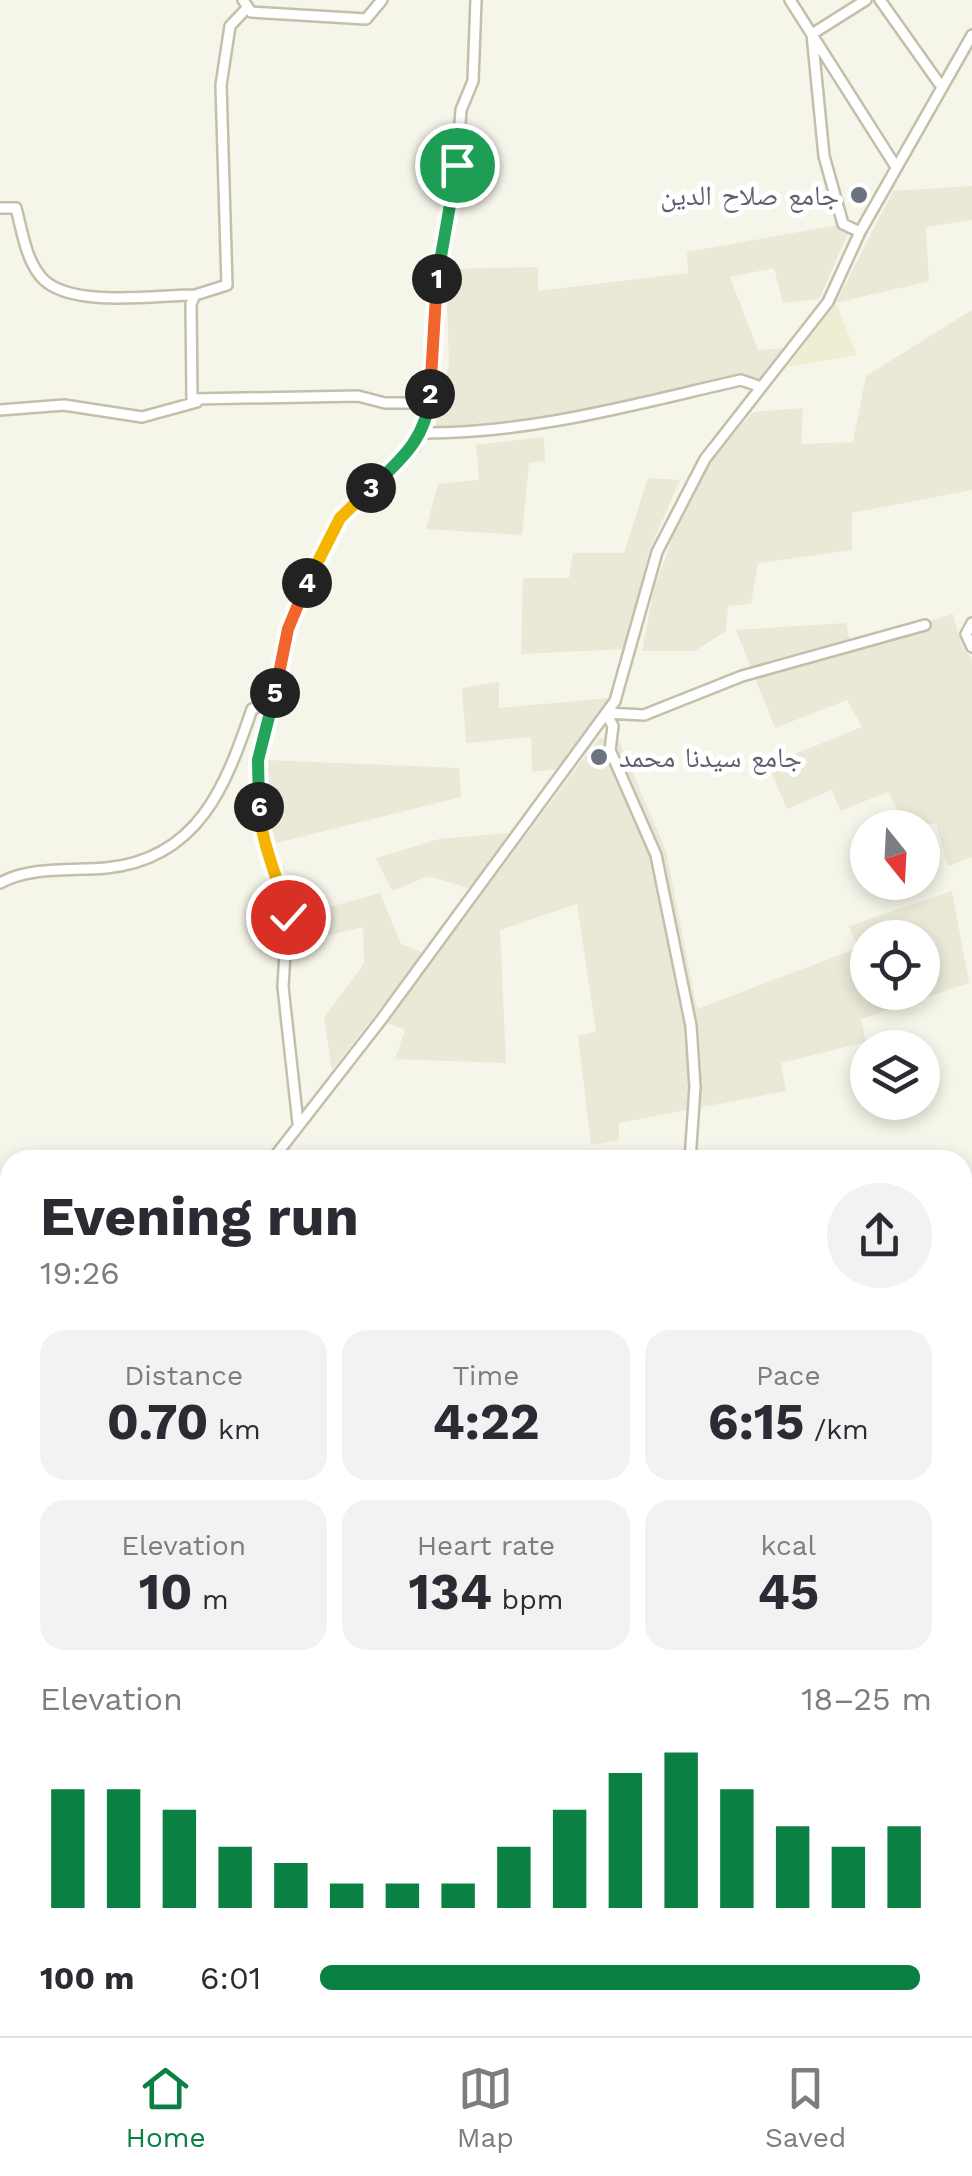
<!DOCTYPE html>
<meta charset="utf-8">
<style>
:root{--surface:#fff;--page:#f2f2f3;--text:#2b2b33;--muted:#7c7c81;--line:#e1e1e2;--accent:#0b8043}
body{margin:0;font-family:"Work Sans","Noto Naskh Arabic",sans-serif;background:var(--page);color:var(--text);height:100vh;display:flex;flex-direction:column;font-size:38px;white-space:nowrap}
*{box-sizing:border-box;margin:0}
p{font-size:32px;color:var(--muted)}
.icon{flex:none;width:55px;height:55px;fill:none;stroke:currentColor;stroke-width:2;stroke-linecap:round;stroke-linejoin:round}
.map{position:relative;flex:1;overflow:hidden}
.details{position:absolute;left:0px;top:1150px;width:972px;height:888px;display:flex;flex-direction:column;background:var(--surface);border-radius:30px 30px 0 0;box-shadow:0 5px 15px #0003}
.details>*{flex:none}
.needle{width:65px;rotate:162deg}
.fabs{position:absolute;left:850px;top:810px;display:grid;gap:20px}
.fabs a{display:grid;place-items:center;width:90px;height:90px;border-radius:50%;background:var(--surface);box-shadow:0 5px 15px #0003;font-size:50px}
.pin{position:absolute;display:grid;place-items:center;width:85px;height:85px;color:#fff;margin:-42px;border:5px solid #fff;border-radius:50%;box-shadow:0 2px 10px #0007}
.km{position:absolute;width:50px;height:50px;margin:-25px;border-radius:50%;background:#222;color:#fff;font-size:28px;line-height:50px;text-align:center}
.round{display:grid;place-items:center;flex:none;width:105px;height:105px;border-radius:52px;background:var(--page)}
.summary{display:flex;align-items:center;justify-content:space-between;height:170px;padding:0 40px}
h1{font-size:55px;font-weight:700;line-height:75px}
.metrics{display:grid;grid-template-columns:repeat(3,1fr);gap:15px;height:170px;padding:10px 40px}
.metrics div{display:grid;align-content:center;border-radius:25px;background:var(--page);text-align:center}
.metrics b{font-size:50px;font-weight:700}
.metrics small{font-size:28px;font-weight:400}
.metrics p{font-size:28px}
.chart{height:280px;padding:20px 40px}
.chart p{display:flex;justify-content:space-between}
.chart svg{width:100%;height:180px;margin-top:10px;stroke:var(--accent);stroke-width:6}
ul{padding:0 40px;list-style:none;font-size:32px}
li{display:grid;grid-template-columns:160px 120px 1fr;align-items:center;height:75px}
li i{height:25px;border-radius:12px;background:var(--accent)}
.tabs{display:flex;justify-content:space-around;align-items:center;height:140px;border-top:2px solid var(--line);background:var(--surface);font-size:28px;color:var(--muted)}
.tabs a{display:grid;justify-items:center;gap:5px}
.tabs .on{color:var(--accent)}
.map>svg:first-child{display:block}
</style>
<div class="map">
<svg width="972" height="2036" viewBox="0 0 972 2036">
<rect width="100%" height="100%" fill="#f6f5e9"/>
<!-- residential -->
<path fill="#eae8d7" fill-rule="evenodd" d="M972 186V220L926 227 929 281 836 303 893 191Z
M838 225 848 234 819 299 783 303 774 268 730 277 758 350 783 348 759 380 744 374 541 422 466 430 435 429 449 363 446 269 538 267V291L688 273 687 252Z
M972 310V490L852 513V550L758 563 751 604 728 606 726 631 695 651H642L654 589 680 517 711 460 753 412 803 408 801 444 853 442 866 376Z
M544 437 545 461 529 463 522 535 426 529 438 484 479 480 476 445Z
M648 478 680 480 649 551 625 649 521 654 523 578H569L573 553H624Z
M953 614 962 646 972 659V857L948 866 936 823 906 827 888 792 840 811 832 790 787 809 768 765 862 727 847 700 775 728 736 630 846 623 851 646Z
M499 682V708L609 698 557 769 532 772 531 737 466 743 462 688Z
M617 736 666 851 697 1009 858 948 849 926 952 891 969 983 861 1019 866 1042 781 1063 786 1091 619 1123V1140L591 1145 578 1036 596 1032 577 904 500 930 506 1063 395 1059 405 1030 386 1022 599 738ZM868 938H922V992H868Z
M266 760 459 768 461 797 276 843 268 830Z
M509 833 471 889 429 876 392 891 376 858 439 839Z
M380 893 401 944 423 953 332 1070 324 1017 364 964 363 927 294 944 296 916Z"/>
<!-- education -->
<path fill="#f0eed2" d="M836 303 857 355 787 367Z"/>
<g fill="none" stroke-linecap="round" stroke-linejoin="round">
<defs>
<path id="street" d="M243 0 251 12 366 19 382 0
M790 0 896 167
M880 0 941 86
M248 7 230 26 221 85 227 285 195 295 191 304 192 399 358 396 385 403H429
M0 208H16C22 230 26 263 44 280 74 308 156 295 195 295
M860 232 843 224 824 156 812 34 866 0
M0 410 64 405 142 417 197 402
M421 433C530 434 635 404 741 380L761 387
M972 623 966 634 972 647
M0 883C30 866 73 871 106 868 199 859 226 785 252 709L273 703
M298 1123 283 987 287 917 277 870 260 831 257 760 288 629 318 555 340 518 415 447 428 414 437 278 457 165 461 110 473 81 476 0
M272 1160 381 1020 615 701 657 552 705 459 828 302 860 232 972 35
M690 1160 695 1087 691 1026 656 855 610 750 613 726 606 713 644 715 742 676 925 625
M0 1267 10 1265
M962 1536 972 1529
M0 1570 10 1560
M197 2036 199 2028"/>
<path id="secondary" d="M962 1551 972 1550
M962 1780 972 1775
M962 1792 972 1787
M608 2036 612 2028"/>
</defs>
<!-- street casing -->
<use href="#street" stroke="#c3bfab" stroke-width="14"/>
<!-- secondary casing -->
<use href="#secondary" stroke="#dad695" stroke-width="18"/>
<!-- street -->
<use href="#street" stroke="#fff" stroke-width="9"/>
<!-- secondary -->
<use href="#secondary" stroke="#fffdca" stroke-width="12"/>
</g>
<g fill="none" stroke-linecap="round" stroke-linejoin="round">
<defs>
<path id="split-1" d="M437 279 457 165"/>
<path id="split-2" d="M430 394 437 279"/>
<path id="split-3" d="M371 488C401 460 427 438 430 394"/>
<path id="split-4" d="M307 583 340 518 371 488"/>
<path id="split-5" d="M275 693 288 629 307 583"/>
<path id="split-6" d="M259 807 258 760 275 693"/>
<path id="split-7" d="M259 807C261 844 279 880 288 917"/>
</defs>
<!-- split-1 casing -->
<use href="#split-1" stroke="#fff" stroke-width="20"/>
<!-- split-2 casing -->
<use href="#split-2" stroke="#fff" stroke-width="20"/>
<!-- split-3 casing -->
<use href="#split-3" stroke="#fff" stroke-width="20"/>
<!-- split-4 casing -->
<use href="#split-4" stroke="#fff" stroke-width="20"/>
<!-- split-5 casing -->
<use href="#split-5" stroke="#fff" stroke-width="20"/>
<!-- split-6 casing -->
<use href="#split-6" stroke="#fff" stroke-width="20"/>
<!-- split-7 casing -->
<use href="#split-7" stroke="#fff" stroke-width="20"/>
<!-- split-1 -->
<use href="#split-1" stroke="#22a559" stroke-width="12"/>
<!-- split-2 -->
<use href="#split-2" stroke="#f0652b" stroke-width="12"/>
<!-- split-3 -->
<use href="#split-3" stroke="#22a559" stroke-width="12"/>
<!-- split-4 -->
<use href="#split-4" stroke="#f5b400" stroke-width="12"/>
<!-- split-5 -->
<use href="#split-5" stroke="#f0652b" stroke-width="12"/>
<!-- split-6 -->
<use href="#split-6" stroke="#22a559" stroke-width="12"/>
<!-- split-7 -->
<use href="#split-7" stroke="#f5b400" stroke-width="12"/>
</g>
<!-- markers -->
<g fill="#6b7280" stroke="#fff" stroke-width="4">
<circle cx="859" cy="195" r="10"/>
<circle cx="599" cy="757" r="10"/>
</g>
<g text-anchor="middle" stroke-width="10" stroke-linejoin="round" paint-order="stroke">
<!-- worship labels -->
<g font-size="28" fill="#5b616d" stroke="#fff" text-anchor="end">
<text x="839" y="205">جامع صلاح الدين</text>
<text x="619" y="767" text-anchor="start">جامع سيدنا محمد</text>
</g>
</g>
</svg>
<div class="fabs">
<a><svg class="needle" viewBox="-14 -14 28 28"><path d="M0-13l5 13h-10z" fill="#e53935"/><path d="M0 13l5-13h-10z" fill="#7c7c81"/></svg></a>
<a><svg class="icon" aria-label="locate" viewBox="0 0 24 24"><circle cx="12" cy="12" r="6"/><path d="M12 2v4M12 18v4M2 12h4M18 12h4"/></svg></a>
<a><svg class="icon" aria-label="layers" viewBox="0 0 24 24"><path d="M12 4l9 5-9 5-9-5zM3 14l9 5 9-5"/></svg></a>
</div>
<div class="pin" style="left:457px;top:165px;background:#1e9e55"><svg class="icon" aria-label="arrive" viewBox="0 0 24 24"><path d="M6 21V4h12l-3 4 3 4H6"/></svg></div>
<div class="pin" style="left:288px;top:917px;background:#d93025"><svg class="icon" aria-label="check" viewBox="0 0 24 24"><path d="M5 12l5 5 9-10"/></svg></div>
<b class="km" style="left:437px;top:279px">1</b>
<b class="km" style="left:430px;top:394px">2</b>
<b class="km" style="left:371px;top:488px">3</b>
<b class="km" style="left:307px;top:583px">4</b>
<b class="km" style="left:275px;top:693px">5</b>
<b class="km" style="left:259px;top:807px">6</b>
<section class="details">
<div class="summary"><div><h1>Evening run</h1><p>19:26</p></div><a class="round"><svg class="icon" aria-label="share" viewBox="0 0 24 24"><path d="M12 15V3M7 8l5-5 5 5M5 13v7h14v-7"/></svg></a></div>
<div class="metrics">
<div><p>Distance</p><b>0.70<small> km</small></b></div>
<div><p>Time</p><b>4:22</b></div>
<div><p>Pace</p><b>6:15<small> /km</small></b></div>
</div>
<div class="metrics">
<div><p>Elevation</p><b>10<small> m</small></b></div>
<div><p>Heart rate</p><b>134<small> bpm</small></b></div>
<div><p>kcal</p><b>45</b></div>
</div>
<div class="chart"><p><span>Elevation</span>18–25 m</p>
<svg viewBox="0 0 160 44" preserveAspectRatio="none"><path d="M5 44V15M15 44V15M25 44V20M35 44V29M45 44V33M55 44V38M65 44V38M75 44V38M85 44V29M95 44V20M105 44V11M115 44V6M125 44V15M135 44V24M145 44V29M155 44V24"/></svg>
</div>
<ul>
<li><b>100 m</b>6:01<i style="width:98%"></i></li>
</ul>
</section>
</div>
<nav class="tabs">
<a class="on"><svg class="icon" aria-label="home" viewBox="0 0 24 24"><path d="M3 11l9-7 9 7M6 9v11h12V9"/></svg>Home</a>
<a><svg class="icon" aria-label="map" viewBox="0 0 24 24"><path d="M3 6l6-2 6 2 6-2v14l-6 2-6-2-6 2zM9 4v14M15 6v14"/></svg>Map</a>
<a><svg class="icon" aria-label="saved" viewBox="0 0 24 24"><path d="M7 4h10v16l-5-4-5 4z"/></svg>Saved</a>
</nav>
